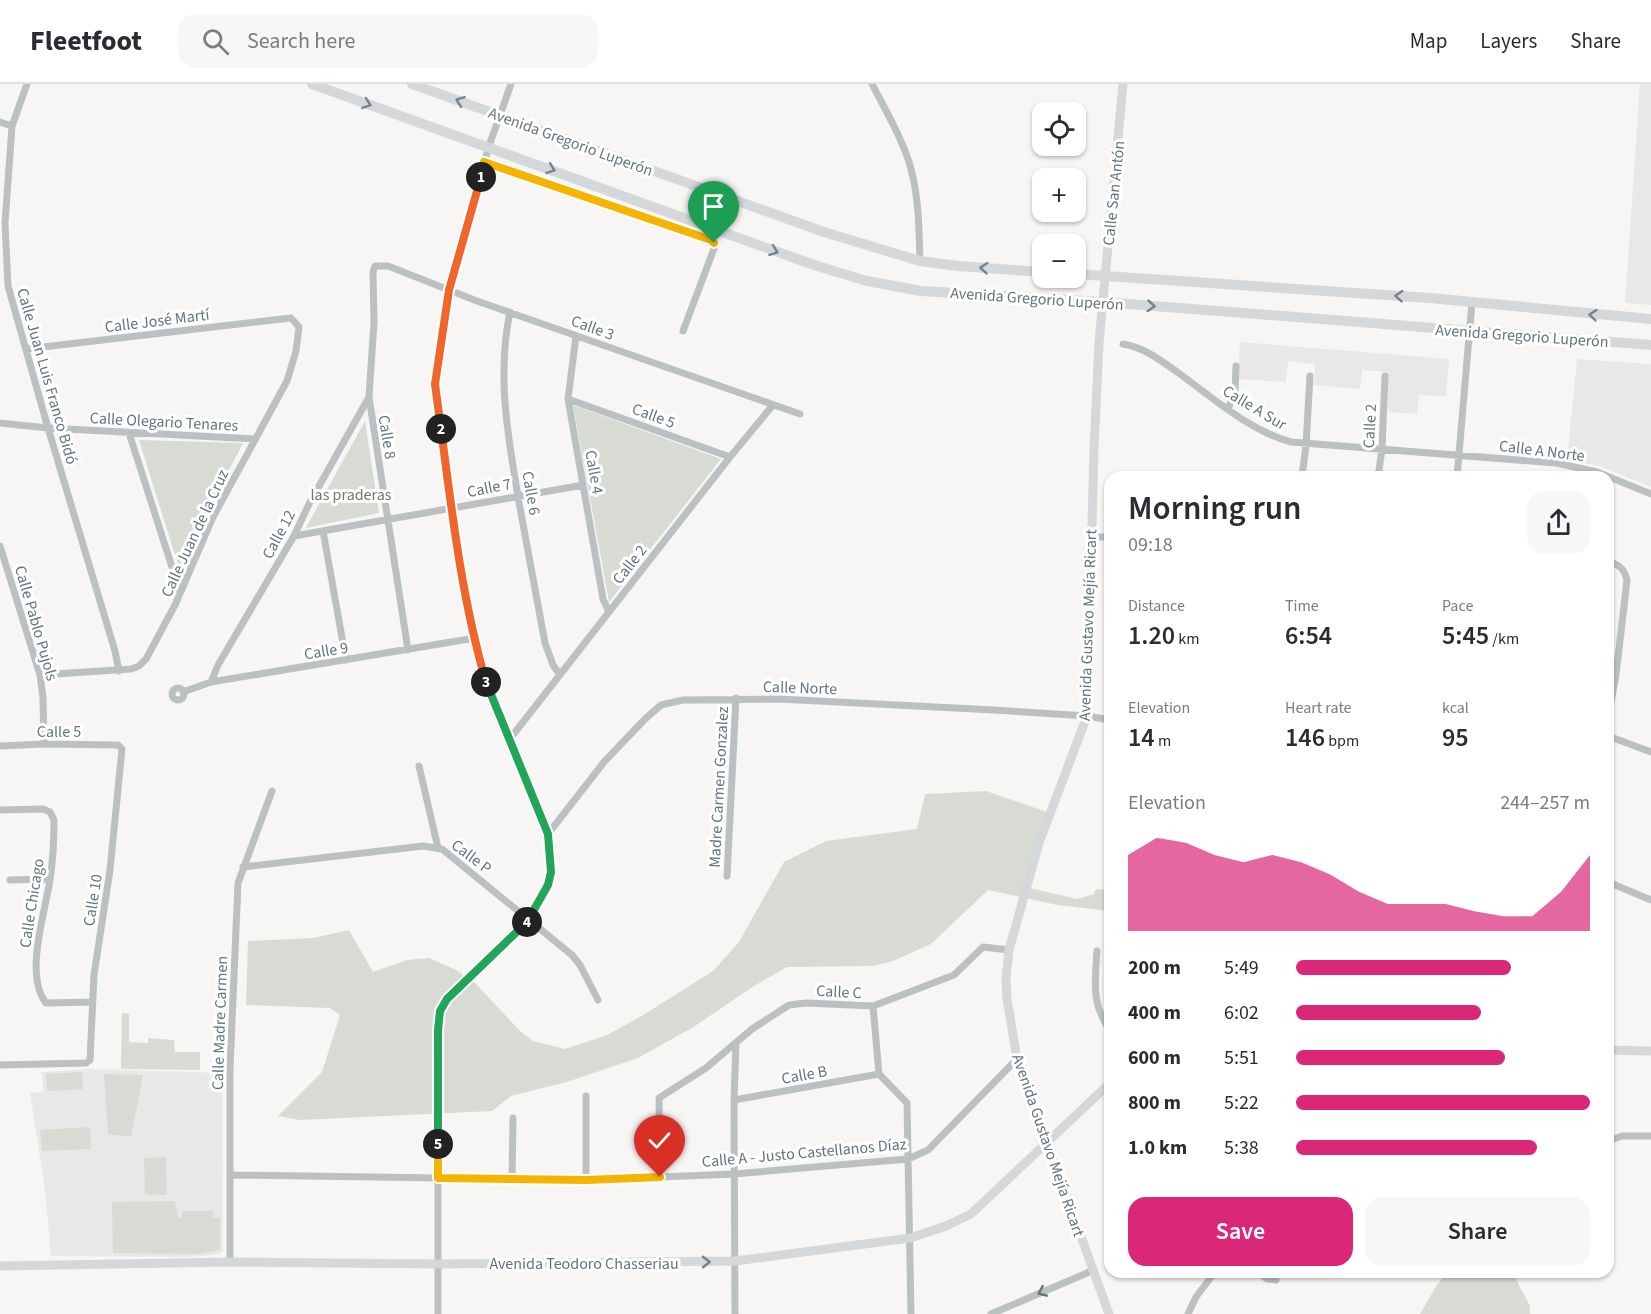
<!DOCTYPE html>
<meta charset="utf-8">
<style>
:root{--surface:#fff;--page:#f7f7f7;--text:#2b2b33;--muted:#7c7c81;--line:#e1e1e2;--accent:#db2777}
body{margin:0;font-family:"Source Sans 3",sans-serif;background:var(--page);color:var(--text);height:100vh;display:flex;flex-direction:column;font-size:22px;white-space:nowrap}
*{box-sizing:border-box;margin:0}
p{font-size:20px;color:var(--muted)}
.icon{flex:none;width:33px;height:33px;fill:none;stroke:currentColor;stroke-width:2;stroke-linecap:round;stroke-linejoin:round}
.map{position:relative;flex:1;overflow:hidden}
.sheet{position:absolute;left:1104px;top:387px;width:510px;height:807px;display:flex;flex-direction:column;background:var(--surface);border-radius:18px;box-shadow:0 2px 4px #0004}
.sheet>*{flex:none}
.controls{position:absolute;left:1032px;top:18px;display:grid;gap:12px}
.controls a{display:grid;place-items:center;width:54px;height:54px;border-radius:12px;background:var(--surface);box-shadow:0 2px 4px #0004;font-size:30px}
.pin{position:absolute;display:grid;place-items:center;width:51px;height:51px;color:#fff;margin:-62px -26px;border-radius:50% 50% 50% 0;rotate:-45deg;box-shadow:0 0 6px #0007}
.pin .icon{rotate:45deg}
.km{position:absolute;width:30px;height:30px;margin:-15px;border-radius:50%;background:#222;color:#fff;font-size:16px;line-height:30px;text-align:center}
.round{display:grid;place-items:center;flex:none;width:63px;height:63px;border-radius:18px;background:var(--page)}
.summary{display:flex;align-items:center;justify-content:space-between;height:102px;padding:0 24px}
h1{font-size:33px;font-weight:600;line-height:45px}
.metrics{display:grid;grid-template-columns:repeat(3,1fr);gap:9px;height:102px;padding:6px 24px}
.metrics div{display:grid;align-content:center}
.metrics b{font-size:26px;font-weight:600}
.metrics small{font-size:16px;font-weight:400}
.metrics p{font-size:16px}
.chart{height:168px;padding:12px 24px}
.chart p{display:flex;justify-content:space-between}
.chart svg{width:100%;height:108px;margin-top:6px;fill:var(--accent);opacity:.7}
.cta{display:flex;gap:12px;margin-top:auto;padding:12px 24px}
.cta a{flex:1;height:69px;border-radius:18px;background:var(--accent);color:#fff;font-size:24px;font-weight:600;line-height:69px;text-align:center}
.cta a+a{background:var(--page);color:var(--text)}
ul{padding:0 24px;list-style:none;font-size:20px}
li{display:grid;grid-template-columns:96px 72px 1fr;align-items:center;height:45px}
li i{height:15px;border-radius:8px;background:var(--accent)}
header{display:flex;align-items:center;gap:36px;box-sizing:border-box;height:84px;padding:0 30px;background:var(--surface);border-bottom:2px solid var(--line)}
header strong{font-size:28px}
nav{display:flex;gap:33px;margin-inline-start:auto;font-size:21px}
.search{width:420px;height:54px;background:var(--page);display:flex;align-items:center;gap:15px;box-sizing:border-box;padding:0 21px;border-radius:18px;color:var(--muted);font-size:22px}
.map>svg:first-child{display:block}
</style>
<header>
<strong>Fleetfoot</strong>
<div class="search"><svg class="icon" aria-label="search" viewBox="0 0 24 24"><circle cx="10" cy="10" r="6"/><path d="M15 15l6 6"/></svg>Search here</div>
<nav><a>Map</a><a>Layers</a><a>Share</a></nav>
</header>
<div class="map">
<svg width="1651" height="1230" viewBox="0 0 1651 1230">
<rect width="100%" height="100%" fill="#f7f6f4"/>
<!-- built -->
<path fill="#e7e8e7" d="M1640 0H1651V221L1625 219Z
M1240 258 1449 275 1446 312 1419 311 1417 330 1388 328V288L1362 286 1360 305 1314 301 1315 280 1288 277 1286 298 1238 295Z
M1577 275 1651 280V403L1597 381 1567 376Z
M90 985 222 989 223 1167 219 1170 188 1173 51 1172 45 1106 30 1009 43 1008 42 988Z"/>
<!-- green -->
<path fill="#d7dbd3" d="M573 321 721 375 609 518Z
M365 337 379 429 306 444 308 440Z
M139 356 243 359 190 462 180 487Z
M986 707 1047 728 1025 803 1077 815 1094 810 1096 805 1110 806V827L1057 821 988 806 931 860 893 877 873 882 787 883 754 902 695 942 638 974 567 998 511 1012 492 1027 300 1036 278 1032 322 988 340 931 330 924 246 921 248 857 313 854 349 846 373 888 407 876 429 874 456 886 475 899 520 947 533 957 565 965 605 952 640 933 713 887 739 858 784 778 826 757 917 745 925 710Z
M122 929 129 930V958L148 959V954L174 956 175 968H200V986L121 985Z
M82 988 83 1005 47 1007 46 990Z
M104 990 143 991 131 1053 108 1050Z
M90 1043 91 1065 42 1067 40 1046Z
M166 1073 167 1111 145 1110 144 1074Z
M175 1117 178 1134H182V1127H213V1134H220V1166L197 1170 113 1169 112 1118Z
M1448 1188H1512L1530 1222V1230H1420L1437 1201Z"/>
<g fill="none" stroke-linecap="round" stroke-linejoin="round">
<!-- street -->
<path stroke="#bbc1c3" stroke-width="7" d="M27 0 12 42 5 139 8 202 48 344 115 567 119 587
M872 0C885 25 904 58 911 85 919 115 919 146 920 177
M0 38 12 42
M485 78 711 156 715 162 683 247
M510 228C496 293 509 359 520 424 528 469 537 514 545 559L553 581 560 591
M576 252 568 315 603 515 609 528
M1123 260C1146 264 1161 277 1180 290 1214 315 1250 347 1291 358L1556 379 1597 388 1651 410
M26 265 291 234 299 243 296 267 287 297 213 433 175 521 146 575 139 582 131 585 40 591
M568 315 730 373
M1228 325 1235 308 1236 282
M0 339 48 344 255 355
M129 349 180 508
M1302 393 1306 361 1310 292
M1378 393 1382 365 1385 292
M1457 393 1472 218
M323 447 346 576
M294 452 583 401
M1091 453H1110
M0 462 40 591 43 614 44 660
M1608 477C1619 481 1624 484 1627 496L1616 591 1608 633
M408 566 369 313 374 238 373 188 375 182H388L477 217 800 330
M211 598 218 581 294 452 309 420 369 313
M172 610a6 6 0 1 1 12 0a6 6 0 1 1-12 0Z
M183 608 211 598 475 554
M1608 652 1651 668
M509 656 730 373 773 321
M0 662 44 660 118 661 122 665 110 786 94 891 90 976 86 979 0 981
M419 682 438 764
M0 726 43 725 50 728 54 736C54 756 53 776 50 796 45 829 24 891 46 919L92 918
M548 750 604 678 645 635 661 621 683 616 779 615 994 626 1087 632 1110 636
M243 783 423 762 442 765 572 871 580 881 598 916
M727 792 736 614
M10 796 50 795
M1608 798 1651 816
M1097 867C1095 898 1091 920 1110 946
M873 922 879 990 907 1019 911 1230
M734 1016 879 990
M1608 1057 1622 1052H1651
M230 1091 586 1096 734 1090 908 1075 928 1066 1017 975
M660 1093 659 1014 706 984 752 945 789 921 806 919 873 922 954 891 983 863 1009 866
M512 1095 513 1034
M586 1096V1012
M230 1178V984L238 799 272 707
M1257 1188 1267 1195 1276 1196
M438 1230V946L440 927 447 915 529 836 548 801 551 788 548 750 488 607 475 554 451 424 435 300 449 206 489 62 511 0
M735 1230 734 1016 736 959
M991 1230 1094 1186
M1188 1230 1196 1213 1215 1188"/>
<!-- secondary -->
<path stroke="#d4d8db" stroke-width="9" d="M1608 966 1651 967
M0 1182 230 1178 437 1180 735 1177 910 1154 946 1142 971 1130 1110 999
M1109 1230 1017 975 1007 915 1006 895 1009 866 1039 759 1087 632 1094 365 1099 259 1123 0"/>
<!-- primary -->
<path stroke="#d4d8db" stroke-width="10" d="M312 0 814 181 867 197 921 207 1103 218 1651 261
M412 0 824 148 920 177 958 182 1042 188
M1076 190 1430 214 1651 235"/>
</g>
<!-- one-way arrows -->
<defs><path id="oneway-chevron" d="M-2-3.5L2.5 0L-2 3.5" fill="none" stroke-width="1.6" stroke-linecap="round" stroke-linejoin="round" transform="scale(1.5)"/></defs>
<g stroke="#75848b">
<use href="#oneway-chevron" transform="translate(460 17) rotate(-160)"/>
<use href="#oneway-chevron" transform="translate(367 20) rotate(19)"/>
<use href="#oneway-chevron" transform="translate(551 85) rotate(20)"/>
<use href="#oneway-chevron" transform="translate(774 167) rotate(20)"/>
<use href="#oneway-chevron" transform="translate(984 184) rotate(-176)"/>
<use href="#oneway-chevron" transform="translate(1399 212) rotate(-176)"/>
<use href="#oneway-chevron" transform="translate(1151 222) rotate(4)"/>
<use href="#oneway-chevron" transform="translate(1593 231) rotate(-175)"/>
<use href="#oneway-chevron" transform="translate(706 1178)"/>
</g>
<use stroke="#64757d" href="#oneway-chevron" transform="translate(1042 1208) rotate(157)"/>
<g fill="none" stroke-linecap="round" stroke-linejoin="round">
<defs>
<path id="split-1" d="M481 93 484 78 711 156 714 159"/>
<path id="split-2" d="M441 345 435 300 449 206 481 93"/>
<path id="split-3" d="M441 345C452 429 462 516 486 598"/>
<path id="split-4" d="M486 598 548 750 551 788 548 801 527 838"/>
<path id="split-5" d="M438 1060V946L440 927 447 915 527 838"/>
<path id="split-6" d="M438 1060V1094L586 1096 660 1093"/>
</defs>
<!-- split-1 casing -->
<use href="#split-1" stroke="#fff" stroke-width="12"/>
<!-- split-2 casing -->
<use href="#split-2" stroke="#fff" stroke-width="12"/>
<!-- split-3 casing -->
<use href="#split-3" stroke="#fff" stroke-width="12"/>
<!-- split-4 casing -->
<use href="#split-4" stroke="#fff" stroke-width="12"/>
<!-- split-5 casing -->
<use href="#split-5" stroke="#fff" stroke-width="12"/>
<!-- split-6 casing -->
<use href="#split-6" stroke="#fff" stroke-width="12"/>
<!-- split-1 -->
<use href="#split-1" stroke="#f5b400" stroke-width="8"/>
<!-- split-2 -->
<use href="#split-2" stroke="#f0652b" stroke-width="8"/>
<!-- split-3 -->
<use href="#split-3" stroke="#f0652b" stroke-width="8"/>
<!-- split-4 -->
<use href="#split-4" stroke="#22a559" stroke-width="8"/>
<!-- split-5 -->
<use href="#split-5" stroke="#22a559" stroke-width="8"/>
<!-- split-6 -->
<use href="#split-6" stroke="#f5b400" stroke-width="8"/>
</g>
<g text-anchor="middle" stroke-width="6" stroke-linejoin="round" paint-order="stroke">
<!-- street labels -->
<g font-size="16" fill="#64757d" stroke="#fff">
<text transform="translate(571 57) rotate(20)" y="6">Avenida Gregorio Luperón</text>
<text transform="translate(1113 109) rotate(-84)" y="6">Calle San Antón</text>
<text transform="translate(1037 214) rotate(4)" y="6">Avenida Gregorio Luperón</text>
<text transform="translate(157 236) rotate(-7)" y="6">Calle José Martí</text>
<text transform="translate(593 243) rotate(20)" y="6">Calle 3</text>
<text transform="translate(1522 251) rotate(4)" y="6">Avenida Gregorio Luperón</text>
<text transform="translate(48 292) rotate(74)" y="6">Calle Juan Luis Franco Bidó</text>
<text transform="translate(1255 323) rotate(31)" y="6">Calle A Sur</text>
<text transform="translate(654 331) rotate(20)" y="6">Calle 5</text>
<text transform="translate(164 337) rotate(3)" y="6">Calle Olegario Tenares</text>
<text transform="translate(1369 342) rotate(-87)" y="6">Calle 2</text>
<text transform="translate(388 353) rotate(81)" y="6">Calle 8</text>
<text transform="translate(1542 366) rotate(7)" y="6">Calle A Norte</text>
<text transform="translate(595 388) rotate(80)" y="6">Calle 4</text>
<text transform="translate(489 403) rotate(-11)" y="6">Calle 7</text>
<text transform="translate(532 409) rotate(80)" y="6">Calle 6</text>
<text transform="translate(194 449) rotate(-65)" y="6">Calle Juan de la Cruz</text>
<text transform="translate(278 450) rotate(-62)" y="6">Calle 12</text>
<text transform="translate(629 480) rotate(-52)" y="6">Calle 2</text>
<text transform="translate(37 539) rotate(74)" y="6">Calle Pablo Pujols</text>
<text transform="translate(1087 541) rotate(-88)" y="6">Avenida Gustavo Mejía Ricart</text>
<text transform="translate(326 566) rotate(-9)" y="6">Calle 9</text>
<text transform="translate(800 603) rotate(2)" y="6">Calle Norte</text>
<text x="59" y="653">Calle 5</text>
<text transform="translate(718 703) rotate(-87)" y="6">Madre Carmen Gonzalez</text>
<text transform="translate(472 772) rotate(37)" y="6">Calle P</text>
<text transform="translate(92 816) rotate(-81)" y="6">Calle 10</text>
<text transform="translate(31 819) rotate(-81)" y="6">Calle Chicago</text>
<text transform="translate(839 907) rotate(3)" y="6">Calle C</text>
<text transform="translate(219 939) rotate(-88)" y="6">Calle Madre Carmen</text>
<text transform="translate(804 990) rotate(-10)" y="6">Calle B</text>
<text transform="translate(1049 1061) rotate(71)" y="6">Avenida Gustavo Mejía Ricart</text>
<text transform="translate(804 1068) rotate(-5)" y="6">Calle A - Justo Castellanos Díaz</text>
<text x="584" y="1185">Avenida Teodoro Chasseriau</text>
</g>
<!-- park labels -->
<g font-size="16" fill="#6c7a66" stroke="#fff">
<text x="351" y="416">las praderas</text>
</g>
</g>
</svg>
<div class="controls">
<a><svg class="icon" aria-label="locate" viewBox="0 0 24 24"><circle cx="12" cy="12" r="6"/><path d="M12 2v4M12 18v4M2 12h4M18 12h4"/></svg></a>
<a>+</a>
<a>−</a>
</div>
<div class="pin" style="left:714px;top:159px;background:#1e9e55"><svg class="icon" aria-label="arrive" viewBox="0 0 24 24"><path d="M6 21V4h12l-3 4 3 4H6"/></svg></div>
<div class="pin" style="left:660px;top:1093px;background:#d93025"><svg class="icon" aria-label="check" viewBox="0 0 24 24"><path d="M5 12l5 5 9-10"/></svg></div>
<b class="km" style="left:481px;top:93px">1</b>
<b class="km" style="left:441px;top:345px">2</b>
<b class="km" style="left:486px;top:598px">3</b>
<b class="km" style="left:527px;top:838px">4</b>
<b class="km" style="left:438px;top:1060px">5</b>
<section class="sheet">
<div class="summary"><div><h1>Morning run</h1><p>09:18</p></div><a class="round"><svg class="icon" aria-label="share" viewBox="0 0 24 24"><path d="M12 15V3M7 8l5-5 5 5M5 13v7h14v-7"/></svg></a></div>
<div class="metrics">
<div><p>Distance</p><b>1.20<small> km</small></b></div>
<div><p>Time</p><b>6:54</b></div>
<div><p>Pace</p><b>5:45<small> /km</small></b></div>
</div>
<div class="metrics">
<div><p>Elevation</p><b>14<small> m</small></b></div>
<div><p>Heart rate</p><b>146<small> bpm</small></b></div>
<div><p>kcal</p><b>95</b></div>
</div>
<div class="chart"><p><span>Elevation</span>244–257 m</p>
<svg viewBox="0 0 160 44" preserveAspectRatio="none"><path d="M0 44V13L10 6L20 8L30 13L40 16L50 13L60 16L70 21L80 28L90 33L100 33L110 33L120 36L130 38L140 38L150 28L160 13V44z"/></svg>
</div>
<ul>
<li><b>200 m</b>5:49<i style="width:73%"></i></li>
<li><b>400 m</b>6:02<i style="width:63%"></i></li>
<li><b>600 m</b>5:51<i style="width:71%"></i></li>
<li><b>800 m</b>5:22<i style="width:100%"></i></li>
<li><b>1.0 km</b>5:38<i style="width:82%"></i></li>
</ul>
<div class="cta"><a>Save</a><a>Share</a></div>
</section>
</div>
